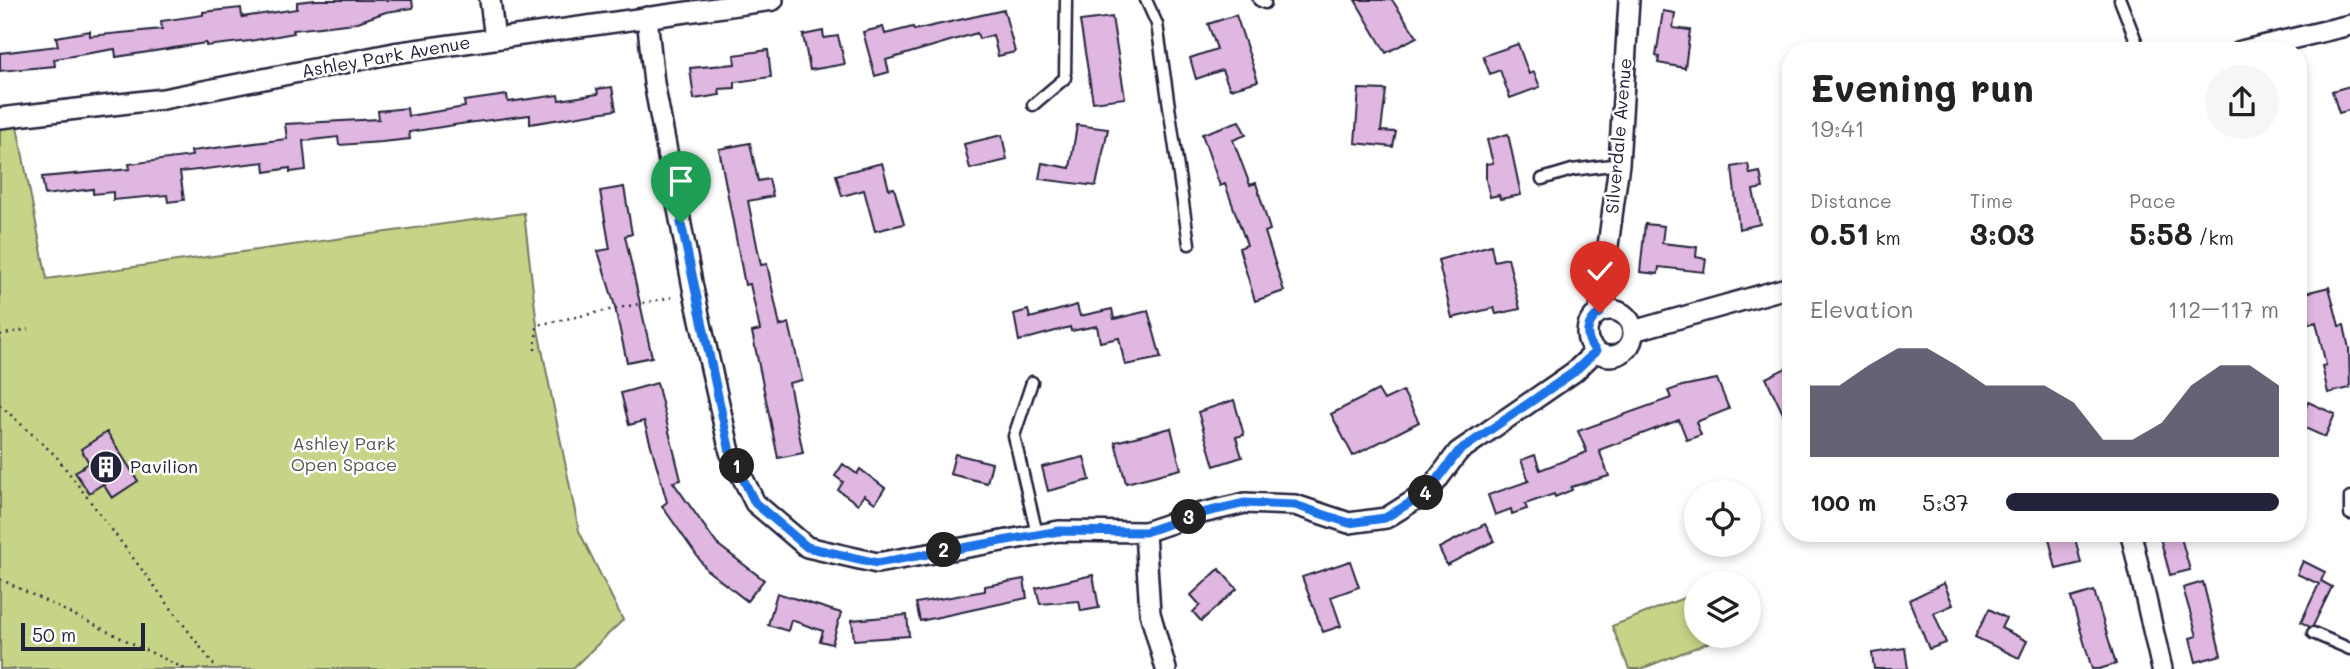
<!DOCTYPE html>
<meta charset="utf-8">
<style>
:root{--surface:#fff;--page:#f6f6f6;--text:#222;--muted:#767676;--accent:#22223b}
body{margin:0;font-family:Mali,sans-serif;background:var(--page);color:var(--text);height:100vh;display:flex;flex-direction:column;font-size:26px;white-space:nowrap}
*{box-sizing:border-box;margin:0}
p{font-size:23px;color:var(--muted)}
.icon{flex:none;width:38px;height:38px;fill:none;stroke:currentColor;stroke-width:2;stroke-linecap:round;stroke-linejoin:round}
.map{position:relative;flex:1;overflow:hidden}
.side{position:absolute;left:1782px;top:42px;width:525px;height:500px;display:flex;flex-direction:column;background:var(--surface);border-radius:28px;box-shadow:0 4px 10px #0003}
.side>*{flex:none}
.tools{position:absolute;left:1684px;top:480px;display:grid;gap:14px}
.tools a{display:grid;place-items:center;width:77px;height:77px;border-radius:50%;background:var(--surface);box-shadow:0 4px 10px #0003;font-size:35px}
.scale{position:absolute;left:21px;bottom:18px;width:124px;box-sizing:border-box;padding-left:7px;border:4px solid #22223b;border-top:0;font-size:19px;line-height:24px;white-space:nowrap;color:#22223b;-webkit-text-stroke:5px #fff;paint-order:stroke}
.pin{position:absolute;display:grid;place-items:center;width:60px;height:60px;color:#fff;margin:-72px -30px;border-radius:50% 50% 50% 0;rotate:-45deg;box-shadow:0 0 7px #0007}
.pin .icon{rotate:45deg}
.km{position:absolute;width:35px;height:35px;margin:-18px;border-radius:50%;background:#222;color:#fff;font-size:19px;line-height:35px;text-align:center}
.round{display:grid;place-items:center;flex:none;width:74px;height:74px;border-radius:37px;background:var(--page)}
.summary{display:flex;align-items:center;justify-content:space-between;height:119px;padding:0 28px}
h1{font-size:38px;font-weight:700;line-height:52px}
.stats{display:grid;grid-template-columns:repeat(3,1fr);gap:10px;height:119px;padding:7px 28px}
.stats div{display:grid;align-content:center}
.stats b{font-size:30px;font-weight:700}
.stats small{font-size:19px;font-weight:400}
.stats p{font-size:19px}
.chart{height:196px;padding:14px 28px}
.chart p{display:flex;justify-content:space-between}
.chart svg{width:100%;height:126px;margin-top:7px;fill:var(--accent);opacity:.7}
ul{padding:0 28px;list-style:none;font-size:23px}
li{display:grid;grid-template-columns:112px 84px 1fr;align-items:center;height:52px}
li i{height:18px;border-radius:9px;background:var(--accent)}
.map>svg:first-child{display:block}
</style>
<div class="map">
<svg width="2350" height="669" viewBox="0 0 2350 669">
<rect width="100%" height="100%" fill="#fff"/>
<filter id="ink" filterUnits="userSpaceOnUse"><feTurbulence type="fractalNoise" baseFrequency=".0143" numOctaves="2"/><feDisplacementMap in="SourceGraphic" scale="14" xChannelSelector="R" yChannelSelector="G"/><feConvolveMatrix kernelMatrix="1 2 1 2 8 2 1 2 1" color-interpolation-filters="sRGB"/></filter>
<g filter="url(#ink)">
<!-- green -->
<path fill="#c6d488" stroke="#747b62" stroke-width="2" d="M15 116 47 279 524 213 537 325 579 531 623 620 572 669H0V117Z
M1691 595 1696 607V635H1707L1710 642 1641 669H1629L1612 626Z"/>
<!-- building -->
<path fill="#dfb7e0" stroke="#22223b" stroke-width="2" d="M315 0H412L413 8 386 12 355 23 293 30 294 33 250 41 206 46V43L116 57 115 49 54 59 55 66 0 71V53L58 46 56 37 90 31V36L162 29 161 21 203 15V12L241 8 242 17 297 9V2Z
M1355 0H1392L1417 37 1386 53Z
M1004 10 1015 52 998 56 993 35 979 39 977 33 886 60 889 72 875 76 863 32 883 27 885 34 913 27 914 30Z
M1663 11 1675 13 1673 28 1690 30 1685 68 1658 63 1659 57 1656 56Z
M1236 15 1258 81 1230 89 1222 70 1196 79 1190 58 1217 49 1208 24Z
M1112 17 1125 98 1093 102 1080 21Z
M823 31 824 38 838 36 845 64 810 70 803 35Z
M1518 44 1529 74 1534 72 1540 87 1510 98 1500 70 1490 74 1483 56Z
M768 50 771 77 735 82V88L719 89 720 95 694 99 690 68 735 64 734 55Z
M2350 86V110L2339 113 2332 91Z
M612 87 616 110 530 124V115L467 123 409 132 410 139 382 142 339 145 338 137 303 141 306 170 290 172V168L265 172 264 162 180 172 184 200 168 202 167 195 113 200V192L93 194V189L45 195 42 177 130 169 129 164 192 156 191 151 287 139 285 124 379 119 378 111 407 108 408 116 465 107 464 101 507 95 508 102 558 95 559 100 598 94 597 89Z
M1359 89 1386 90 1381 131 1396 132 1393 147 1355 143Z
M1239 121 1246 135 1233 140 1250 185 1256 183 1270 230 1265 232 1284 291 1255 301 1239 248 1247 245 1225 184 1220 186 1202 134Z
M1077 125 1108 129 1096 186 1039 179 1042 163 1070 168Z
M1508 134 1521 195 1500 199 1499 195 1490 197 1486 180V164L1493 163 1487 140Z
M1002 135 1007 160 970 169 964 144Z
M750 143 758 181 769 179 773 196 748 201 761 265 767 264 780 326 789 323 802 380 789 383 803 453 778 458 752 332 760 330 750 284 745 285 719 149Z
M882 163 889 189 894 188 904 224 875 231 864 190 842 196 836 175Z
M1748 164 1750 174 1760 172 1763 188 1753 190 1760 224 1739 229 1732 167Z
M624 187 632 234 625 236 652 357 627 362 614 303 598 251 610 249 600 191Z
M1645 224 1664 226 1662 243 1697 247 1696 257 1706 259 1704 272 1659 267 1658 274 1640 272Z
M1491 245 1494 261 1508 258 1520 309 1496 314 1494 308 1452 318 1438 260Z
M2329 287 2339 326 2344 325 2349 349 2350 388 2328 393 2322 366 2326 365 2316 322 2309 324 2301 294Z
M1077 305 1080 316 1112 309 1114 319 1148 311 1161 358 1125 365 1119 338 1100 342 1097 326 1071 331 1070 327 1019 341 1014 314 1028 310 1030 318Z
M1790 366V428L1766 378Z
M1717 379 1729 409 1696 422 1701 435 1687 440 1679 420 1599 450 1609 476 1571 487 1572 490 1555 497 1554 494 1525 504 1527 509 1512 514 1511 509 1495 515 1488 495 1529 481 1521 460 1535 455 1540 470 1587 452 1578 431 1671 398 1668 391 1682 386Z
M657 383 681 480 673 482 717 544 764 580 747 601 707 570 662 506 667 502 644 421 629 425 621 393Z
M1378 390 1384 400 1403 391 1419 422 1353 456 1331 414Z
M1234 400 1244 435 1236 437 1242 457 1214 466 1198 412Z
M2308 402 2335 414 2325 437 2298 425Z
M1171 428 1181 469 1126 483 1115 442Z
M107 432 138 481 112 498 103 484 89 493 75 472 89 463 81 449Z
M955 454 992 463 987 483 950 474Z
M1084 457 1090 480 1048 491 1042 467Z
M843 464 857 474 860 469 885 488 875 503 864 495 858 504 838 490 843 482 835 476Z
M1485 524 1494 541 1447 565 1439 548Z
M2048 534H2074L2081 563 2056 569Z
M2159 534H2180L2190 570 2170 575Z
M1350 561 1359 587 1331 597 1341 626 1323 632 1302 577Z
M2303 561 2325 572 2321 581 2332 587 2313 626 2310 627 2301 622 2319 584 2297 574Z
M1219 569 1237 589 1201 621 1193 612 1200 605 1191 595Z
M1093 575 1099 608 1081 611 1079 601 1040 604 1036 588Z
M1024 579 1027 598 920 621 916 603 985 591V586Z
M2203 582 2221 655 2196 662 2190 638 2197 636 2183 588Z
M1944 583 1953 605 1934 613 1946 643 1929 649 1909 600Z
M2094 591 2116 664 2099 669H2092L2071 598Z
M777 593 841 613 832 644 820 641 823 631 791 620 788 631 768 625Z
M1989 609 2006 618 2001 628 2027 641 2019 658 1975 637Z
M907 615 909 636 854 640 852 620Z
M1905 648 1908 669H1874L1872 653Z"/>
<g fill="none" stroke-linecap="round" stroke-linejoin="round">
<defs>
<path id="lane" d="M1146 0 1157 24 1189 244
M1259 0 1265 3
M2120 0 2140 51
M1033 105 1065 78 1066 0
M1542 179 1572 170 1619 164
M1032 382 1014 436 1037 534
M2350 497V514
M2313 633 2350 649"/>
<path id="street" d="M490 0 495 39
M647 17 654 83 694 293 730 452 755 503 807 547 877 563 1059 531 1145 532 1198 514 1245 503 1295 505 1349 523 1386 518 1429 491 1458 452 1574 372 1596 351
M2241 51 2350 25
M0 118 163 99 394 53 773 0
M1587 333a23 23 0 1 1 46 0a23 23 0 1 1-46 0Z
M1599 313 1619 164 1629 0
M1633 331 1790 287
M1145 532 1150 613 1166 669
M2131 534 2162 669"/>
</defs>
<!-- lane casing -->
<use href="#lane" stroke="#22223b" stroke-width="15"/>
<!-- street casing -->
<use href="#street" stroke="#22223b" stroke-width="24"/>
<!-- path -->
<path stroke="#22223b" stroke-width="2.5" stroke-dasharray="2 5" stroke-linecap="butt" d="M0 335 28 329
M535 350 537 325 677 296
M0 405 56 456 217 669
M0 579 185 669"/>
<!-- lane -->
<use href="#lane" stroke="#fff" stroke-width="10"/>
<!-- street -->
<use href="#street" stroke="#fff" stroke-width="19"/>
</g>
</g>
<g fill="none" stroke-linecap="round" stroke-linejoin="round" filter="url(#ink)">
<defs>
<path id="route" d="M681 223 730 452 755 503 807 547 877 563 1059 531 1145 532 1198 514 1245 503 1295 505 1349 523 1385 518 1429 491 1458 452 1574 372 1596 351C1584 338 1585 323 1600 313"/>
</defs>
<!-- route casing -->
<use href="#route" stroke="#fff" stroke-width="14"/>
<!-- route -->
<use href="#route" stroke="#1a73e8" stroke-width="9"/>
</g>
<!-- icons -->
<defs>
<symbol id="building-disc" viewBox="-11 -11 22 22"><circle r="9.5" fill="#22223b" stroke="#fff"/><path d="M-4-6H4V6H1V3H-1V6H-4ZM-2.5-4.3h1.7v1.8h-1.7ZM.8-4.3h1.7v1.8H.8ZM-2.5-1h1.7V.8h-1.7ZM.8-1h1.7V.8H.8Z" fill="#fff"/></symbol>
</defs>
<g fill-rule="evenodd">
<use href="#building-disc" x="87" y="448" width="38" height="38"/>
</g>
<g text-anchor="middle" stroke-width="5" stroke-linejoin="round" paint-order="stroke">
<!-- street labels -->
<g font-size="18" fill="#22223b" stroke="#fff">
<text transform="translate(386 57) rotate(-10)" y="6">Ashley Park Avenue</text>
<text transform="translate(1619 136) rotate(-85)" y="6">Silverdale Avenue</text>
</g>
<!-- park labels -->
<g font-size="18" fill="#535752" stroke="#fff">
<text x="344" y="450">Ashley Park<tspan x="344" dy="21">Open Space</tspan></text>
</g>
<!-- poi labels -->
<g font-size="18" fill="#22223b" stroke="#fff" text-anchor="start">
<text x="130" y="473">Pavilion</text>
</g>
</g>
</svg>
<div class="tools">
<a><svg class="icon" aria-label="locate" viewBox="0 0 24 24"><circle cx="12" cy="12" r="6"/><path d="M12 2v4M12 18v4M2 12h4M18 12h4"/></svg></a>
<a><svg class="icon" aria-label="layers" viewBox="0 0 24 24"><path d="M12 4l9 5-9 5-9-5zM3 14l9 5 9-5"/></svg></a>
</div>
<div class="scale">50 m</div>
<div class="pin" style="left:681px;top:223px;background:#1e9e55"><svg class="icon" aria-label="arrive" viewBox="0 0 24 24"><path d="M6 21V4h12l-3 4 3 4H6"/></svg></div>
<div class="pin" style="left:1600px;top:313px;background:#d93025"><svg class="icon" aria-label="check" viewBox="0 0 24 24"><path d="M5 12l5 5 9-10"/></svg></div>
<b class="km" style="left:737px;top:466px">1</b>
<b class="km" style="left:944px;top:550px">2</b>
<b class="km" style="left:1189px;top:517px">3</b>
<b class="km" style="left:1426px;top:493px">4</b>
<section class="side">
<div class="summary"><div><h1>Evening run</h1><p>19:41</p></div><a class="round"><svg class="icon" aria-label="share" viewBox="0 0 24 24"><path d="M12 15V3M7 8l5-5 5 5M5 13v7h14v-7"/></svg></a></div>
<div class="stats">
<div><p>Distance</p><b>0.51<small> km</small></b></div>
<div><p>Time</p><b>3:03</b></div>
<div><p>Pace</p><b>5:58<small> /km</small></b></div>
</div>
<div class="chart"><p><span>Elevation</span>112–117 m</p>
<svg viewBox="0 0 160 44" preserveAspectRatio="none"><path d="M0 44V19L10 19L20 12L30 6L40 6L50 12L60 19L70 19L80 19L90 25L100 38L110 38L120 32L130 19L140 12L150 12L160 19V44z"/></svg>
</div>
<ul>
<li><b>100 m</b>5:37<i style="width:100%"></i></li>
</ul>
</section>
</div>
